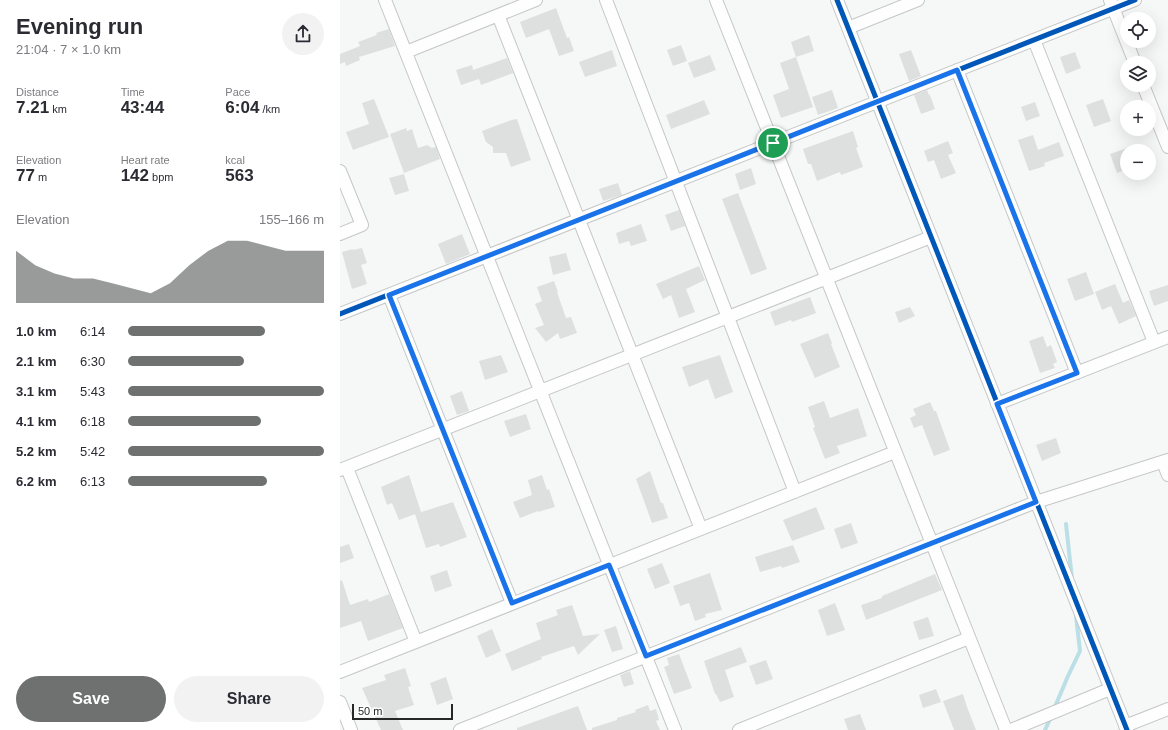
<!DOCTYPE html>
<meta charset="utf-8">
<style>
:root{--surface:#fff;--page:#f2f2f3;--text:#2b2b33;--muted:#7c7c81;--accent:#6e7170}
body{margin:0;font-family:Helvetica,sans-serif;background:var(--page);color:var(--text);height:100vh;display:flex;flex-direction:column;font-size:15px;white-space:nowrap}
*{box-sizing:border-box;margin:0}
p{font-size:13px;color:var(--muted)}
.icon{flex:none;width:22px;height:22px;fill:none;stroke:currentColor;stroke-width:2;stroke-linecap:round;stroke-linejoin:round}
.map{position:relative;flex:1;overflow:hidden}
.drawer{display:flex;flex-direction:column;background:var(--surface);width:340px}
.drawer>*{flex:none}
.controls{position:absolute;left:780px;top:12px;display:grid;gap:8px}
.controls a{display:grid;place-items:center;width:36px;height:36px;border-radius:50%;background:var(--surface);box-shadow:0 4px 16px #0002;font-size:20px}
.scale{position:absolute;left:12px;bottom:10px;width:101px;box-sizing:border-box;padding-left:4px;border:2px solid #262827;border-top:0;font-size:11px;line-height:14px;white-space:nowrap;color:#262827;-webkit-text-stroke:3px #fff;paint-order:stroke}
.pin{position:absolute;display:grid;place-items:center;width:34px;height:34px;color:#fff;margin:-17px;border:2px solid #fff;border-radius:50%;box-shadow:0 1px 4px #0007}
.round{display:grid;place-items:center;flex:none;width:42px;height:42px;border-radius:21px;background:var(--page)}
.headline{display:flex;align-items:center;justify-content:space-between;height:68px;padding:0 16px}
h1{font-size:22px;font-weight:800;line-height:30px}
.figures{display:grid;grid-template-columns:repeat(3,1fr);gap:6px;height:68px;padding:4px 16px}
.figures div{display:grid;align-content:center}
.figures b{font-size:17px;font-weight:800}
.figures small{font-size:11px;font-weight:400}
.figures p{font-size:11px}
.chart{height:112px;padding:8px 16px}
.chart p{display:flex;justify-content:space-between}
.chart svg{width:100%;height:72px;margin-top:4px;fill:var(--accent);opacity:.7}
.button{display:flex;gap:8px;margin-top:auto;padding:8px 16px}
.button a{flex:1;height:46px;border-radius:24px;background:var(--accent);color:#fff;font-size:16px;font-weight:800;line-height:46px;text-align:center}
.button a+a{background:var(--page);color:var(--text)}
ul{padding:0 16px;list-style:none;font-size:13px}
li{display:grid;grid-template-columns:64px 48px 1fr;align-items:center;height:30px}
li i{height:10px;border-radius:5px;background:var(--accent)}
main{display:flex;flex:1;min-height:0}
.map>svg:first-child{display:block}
</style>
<main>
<section class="drawer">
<div class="headline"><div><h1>Evening run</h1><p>21:04 · 7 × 1.0 km</p></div><a class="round"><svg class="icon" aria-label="share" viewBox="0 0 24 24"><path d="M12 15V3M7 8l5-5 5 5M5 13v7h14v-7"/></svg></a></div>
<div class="figures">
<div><p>Distance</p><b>7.21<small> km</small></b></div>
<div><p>Time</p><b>43:44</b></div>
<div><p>Pace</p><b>6:04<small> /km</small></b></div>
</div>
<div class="figures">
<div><p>Elevation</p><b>77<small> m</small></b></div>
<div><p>Heart rate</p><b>142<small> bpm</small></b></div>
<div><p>kcal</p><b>563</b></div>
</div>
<div class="chart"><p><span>Elevation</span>155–166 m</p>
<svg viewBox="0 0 160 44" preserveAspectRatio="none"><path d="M0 44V12L10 21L20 26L30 29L40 29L50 32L60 35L70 38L80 32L90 21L100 12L110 6L120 6L130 9L140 12L150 12L160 12V44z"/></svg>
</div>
<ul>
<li><b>1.0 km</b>6:14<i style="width:70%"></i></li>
<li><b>2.1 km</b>6:30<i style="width:59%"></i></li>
<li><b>3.1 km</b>5:43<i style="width:100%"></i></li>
<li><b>4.1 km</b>6:18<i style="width:68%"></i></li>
<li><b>5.2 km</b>5:42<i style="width:100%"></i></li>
<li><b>6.2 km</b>6:13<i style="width:71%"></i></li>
</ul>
<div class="button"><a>Save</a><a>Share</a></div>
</section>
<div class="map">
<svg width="828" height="730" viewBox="0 0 828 730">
<rect width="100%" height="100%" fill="#f5f8f7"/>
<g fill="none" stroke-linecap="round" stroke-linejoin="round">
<!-- stream -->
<path stroke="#badfe6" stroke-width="4" d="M726 524 732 579
M714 709 728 676 740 651 736 616
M705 730 711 717"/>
</g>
<!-- building -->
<path fill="#dee0e0" d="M216 8 227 38 229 37 234 51 219 56 209 29 186 38 180 22Z
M49 29 55 46 19 57 20 60 6 66 5 62 0 64V54L20 46 18 42 37 35 36 33Z
M469 35 474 51 456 57 451 42Z
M341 45 347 61 333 66 327 50Z
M272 50 277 66 245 77 239 62Z
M571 50 581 76 569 81 559 54Z
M735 52 741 68 726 74 720 57Z
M370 55 376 70 354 78 348 63Z
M456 57 473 107 441 118 433 95 449 89 440 63Z
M167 58 173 73 141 85 139 79 121 85 116 70 132 65 133 70Z
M492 90 498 108 478 115 472 97Z
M587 90 589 95H590L595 109 581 114 574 95Z
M34 99 49 137 13 150 6 132 29 124 22 103Z
M763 99 771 121 754 127 746 105Z
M364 100 370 114 331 129 326 115Z
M695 102 700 116 686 121 681 107Z
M177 119 191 160 171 167 166 153H153V147L146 142 142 131 171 120Z
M66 128 67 131 72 129 78 148 87 145 92 148 96 147 100 159 64 173 50 134Z
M513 131 518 147 516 148 523 167 501 175 500 172 477 181 471 164H468L463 149Z
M693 135 698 150 719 142 724 156 704 163 705 166 689 171 678 140Z
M608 141 613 153 608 155 616 173 601 179 594 160 588 162 584 151Z
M787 148V169L777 173 770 154Z
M411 168 416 184 400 190 395 174Z
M64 174 69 191 55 195 49 178Z
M278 183 282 195 263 201 259 189Z
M398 193 427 269 411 275 382 199Z
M339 210 345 226 331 231 325 215Z
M301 224 307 241 291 246 289 241 279 244 276 233Z
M122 234 130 254 106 264 98 244Z
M22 248 27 263 21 265 27 284 12 289 2 252 13 249V250Z
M226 253 231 270 213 275 209 257Z
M359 266 365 280 346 289 355 312 339 318 331 295 323 299 316 284Z
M746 272 754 294 735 301 727 279Z
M214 281 218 292H217L226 318 231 317 237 333 220 339 218 333 206 342 195 328 204 325 195 304 202 301 197 287Z
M775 284 783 303 789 300 796 316 779 324 771 306 762 310 755 292Z
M828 285V301L814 306 809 291Z
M470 297 476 313 452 322 451 320 435 326 430 312Z
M570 307 575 316 559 323 555 312Z
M488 333 492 343 491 344 500 367 475 378 460 344Z
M703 336 707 347 711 345 717 362 713 364 715 368 700 373 689 341Z
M161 355 168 372 145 380 139 361Z
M380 355 393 392 375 399 368 379 349 387 342 367Z
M122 391 129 411 117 415 110 396Z
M484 401 490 418 518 408 527 436 497 446 500 453 485 459 473 428 475 427 468 407Z
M590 402 594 411H596L610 450 594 456 582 425 574 428 570 418 576 415 573 409Z
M186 414 191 429 170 437 164 421Z
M716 438 721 453 702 461 696 445Z
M310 471 321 503H323L328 518 312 523 296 479Z
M69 475 81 512 59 520 52 503 47 505 41 487Z
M202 475 207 490 209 489 215 507 198 512V511L180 518 173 502 192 495 188 480Z
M113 502 127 537 100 547 99 544 86 548 75 514Z
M476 507 485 529 452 541 443 520Z
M511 523 518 543 501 549 494 529Z
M9 544 14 558 0 563V547Z
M453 545 460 562 442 568 441 566 420 572 415 557Z
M322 563 330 583 315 589 307 569Z
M107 570 112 586 95 592 90 576Z
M370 573 382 610 365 614 366 617 355 621 349 603 340 606 333 586Z
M595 574 602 590 526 620 521 605 542 598V596Z
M2 580 10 605 28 599 29 602 49 594 63 628 28 641 21 621 0 628V581Z
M495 603 505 630 487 636 478 610Z
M232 605 243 636 260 634 238 655 234 646 201 657 202 659 172 671 165 654 201 639 196 623 218 615 216 610Z
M588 617 594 636 579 640 573 622Z
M276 626 283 649 272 652 264 630Z
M152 629 161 651 146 658 137 636Z
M401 647 407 662 385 670 394 697 380 702 376 694H375L364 661Z
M339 654 352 688 334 694 324 667 329 665 327 658Z
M426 660 433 679 416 685 409 666Z
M65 668 71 686 68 687 74 705 55 711 63 730H41L22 688 46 680 44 675Z
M290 671 294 684 284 687 280 675Z
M106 677 113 699 97 705 90 683Z
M596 689 601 702 583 708 579 695Z
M623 694 627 707 636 730H614L603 701Z
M308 705 310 711 316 709 319 720 316 721 320 730H252V728L277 720V718L296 712 295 710Z
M238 706 247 730H177V728Z
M520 714 526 730H508L504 719Z"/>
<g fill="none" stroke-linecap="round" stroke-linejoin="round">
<defs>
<path id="minor" d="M45 0 335 730
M266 0 455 492
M376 0 666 730
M497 0 787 730
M770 0 795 63
M158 15 361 529
M508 28 578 0
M694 40 814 342
M66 52 196 0
M617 70 737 373
M803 85 828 147
M0 171 22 225 0 234
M49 295 172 603
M0 314 795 0
M657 404 828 337
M823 462 828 475
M7 468 76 642
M0 470 591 237
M0 672 555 452
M0 702 11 730
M785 726 828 709
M120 730 696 502 828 460
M399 730 629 638
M671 730 770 689"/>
</defs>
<!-- minor casing -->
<use href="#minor" stroke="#c5c7c7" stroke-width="14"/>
<!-- minor -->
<use href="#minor" stroke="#fefefe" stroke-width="12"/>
<defs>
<path id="cycleway" d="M497 0 787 730
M0 314 795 0"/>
</defs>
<!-- cycleway casing -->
<use href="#cycleway" stroke="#fff" stroke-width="8"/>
<!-- cycleway -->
<use href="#cycleway" stroke="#0057b8" stroke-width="5"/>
</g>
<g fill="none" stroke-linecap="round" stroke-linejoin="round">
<defs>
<path id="route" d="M617 70 737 373 657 404 696 502 306 656 269 565 172 603 49 295Z"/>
</defs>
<!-- route casing -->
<use href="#route" stroke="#fff" stroke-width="8"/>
<!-- route -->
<use href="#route" stroke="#1a73e8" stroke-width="5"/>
</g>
</svg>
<div class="controls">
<a><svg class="icon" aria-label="locate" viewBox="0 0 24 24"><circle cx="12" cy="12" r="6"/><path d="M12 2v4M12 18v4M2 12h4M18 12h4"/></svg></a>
<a><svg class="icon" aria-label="layers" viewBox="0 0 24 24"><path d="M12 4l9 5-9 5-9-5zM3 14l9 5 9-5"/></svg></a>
<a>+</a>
<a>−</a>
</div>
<div class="scale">50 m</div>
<div class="pin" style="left:433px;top:143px;background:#1e9e55"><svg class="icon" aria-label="arrive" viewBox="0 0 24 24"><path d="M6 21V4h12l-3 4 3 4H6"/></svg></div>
</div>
</main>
